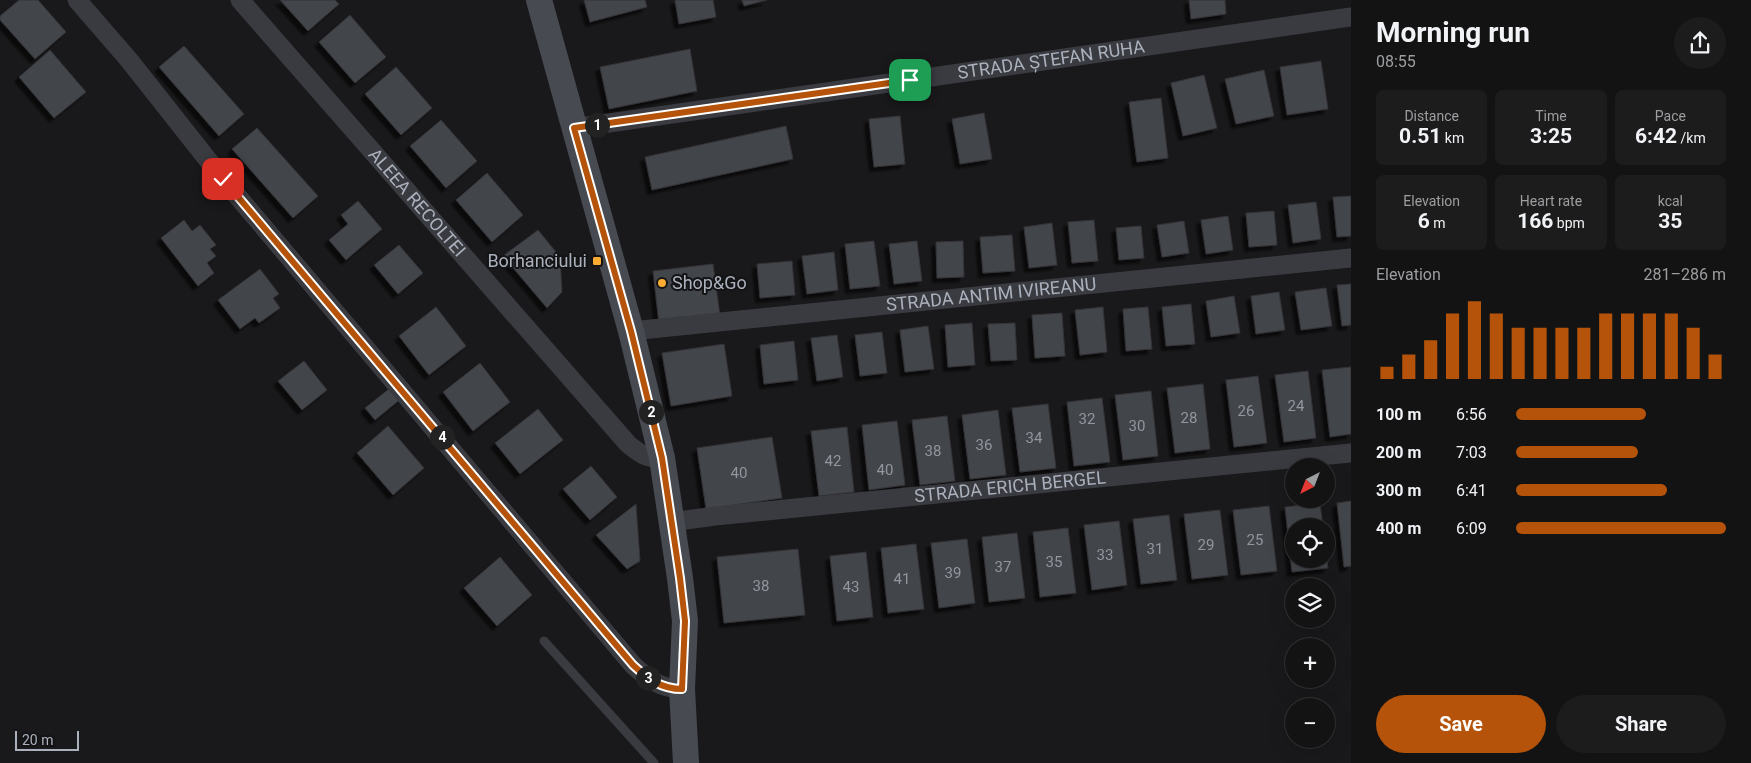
<!DOCTYPE html>
<meta charset="utf-8">
<style>
:root{--surface:#131314;--page:#1c1c1d;--text:#f1f3f6;--muted:#9d9ea0;--line:#323234;--accent:#b45309}
body{margin:0;font-family:Roboto,sans-serif;background:var(--page);color:var(--text);height:100vh;display:flex;flex-direction:column;font-size:19px;white-space:nowrap}
*{box-sizing:border-box;margin:0}
p{font-size:16px;color:var(--muted)}
.icon{flex:none;width:28px;height:28px;fill:none;stroke:currentColor;stroke-width:2;stroke-linecap:round;stroke-linejoin:round}
.map{position:relative;flex:1;overflow:hidden}
.panel{display:flex;flex-direction:column;background:var(--surface);width:400px}
.panel>*{flex:none}
.needle{width:32px;rotate:222deg}
.controls{position:absolute;left:1285px;top:458px;display:grid;gap:10px}
.controls a{display:grid;place-items:center;width:50px;height:50px;border-radius:50%;background:var(--surface);box-shadow:0 5px 20px #0002,0 0 0 1px var(--line);font-size:25px}
.scale{position:absolute;left:15px;bottom:12px;width:64px;box-sizing:border-box;padding-left:5px;border:2px solid #abb1bc;border-top:0;font-size:14px;line-height:18px;white-space:nowrap;color:#abb1bc;-webkit-text-stroke:4px #141416;paint-order:stroke}
.pin{position:absolute;display:grid;place-items:center;width:42px;height:42px;color:#fff;margin:-21px;border-radius:10px;box-shadow:0 2px 8px #0006}
.km{position:absolute;width:25px;height:25px;margin:-12px;border-radius:50%;background:#222;color:#fff;font-size:14px;line-height:25px;text-align:center}
.round{display:grid;place-items:center;flex:none;width:52px;height:52px;border-radius:26px;background:var(--page)}
.overview{display:flex;align-items:center;justify-content:space-between;height:85px;padding:0 25px}
h1{font-size:28px;font-weight:700;line-height:38px}
.figures{display:grid;grid-template-columns:repeat(3,1fr);gap:8px;height:85px;padding:5px 25px}
.figures div{display:grid;align-content:center;border-radius:8px;background:var(--page);text-align:center}
.figures b{font-size:21px;font-weight:700}
.figures small{font-size:14px;font-weight:400}
.figures p{font-size:14px}
.chart{height:140px;padding:10px 25px}
.chart p{display:flex;justify-content:space-between}
.chart svg{width:100%;height:90px;margin-top:5px;stroke:var(--accent);stroke-width:6}
.primary-button{display:flex;gap:10px;margin-top:auto;padding:10px 25px}
.primary-button a{flex:1;height:58px;border-radius:30px;background:var(--accent);color:#fff;font-size:20px;font-weight:700;line-height:58px;text-align:center}
.primary-button a+a{background:var(--page);color:var(--text)}
ul{padding:0 25px;list-style:none;font-size:16px}
li{display:grid;grid-template-columns:80px 60px 1fr;align-items:center;height:38px}
li i{height:12px;border-radius:6px;background:var(--accent)}
main{display:flex;flex:1;min-height:0}
.map>svg:first-child{display:block}
</style>
<main>
<div class="map">
<svg width="1351" height="763" viewBox="0 0 1351 763">
<defs>
<filter id="shadow"><feDropShadow dx="-4.5" dy="4.5" stdDeviation="1" flood-color="#0009"/></filter>
</defs>
<rect width="100%" height="100%" fill="#19191b"/>
<!-- building -->
<path fill="#434448" stroke="#333338" filter="url(#shadow)" d="M19 0H38L66 32 35 59 0 20V16Z
M280 0H335L339 4 308 31Z
M584 0H645L647 7 590 22Z
M675 0H713L716 17 679 24Z
M742 0H767L744 6Z
M1189 0H1225L1226 14 1191 19Z
M350 15 386 57 355 83 319 42Z
M184 46 244 114 219 136 159 67Z
M690 49 697 91 609 109 600 67Z
M50 50 86 92 54 118 19 77Z
M1321 61 1328 109 1287 115 1280 67Z
M396 67 432 108 401 135 365 94Z
M1264 70 1274 116 1236 124 1225 79Z
M1204 75 1217 128 1183 136 1171 83Z
M1161 98 1168 158 1137 162 1129 102Z
M984 113 992 159 960 164 952 119Z
M900 116 905 164 874 167 869 119Z
M441 120 477 161 446 188 410 146Z
M786 126 793 159 652 190 645 157Z
M257 128 318 196 293 218 232 149Z
M487 173 523 215 492 242 456 200Z
M1351 196V236L1337 237 1333 197Z
M358 201 382 229 346 260 329 240 348 224 341 215Z
M1316 202 1321 239 1293 243 1288 205Z
M1274 211 1277 245 1249 247 1246 213Z
M1228 216 1233 250 1206 254 1201 220Z
M184 220 192 231 200 225 216 245 210 249 216 256 207 263 214 273 198 286 161 238Z
M1094 220 1098 261 1072 263 1068 222Z
M1184 221 1189 253 1162 257 1157 225Z
M1052 223 1057 265 1029 268 1024 227Z
M1141 226 1144 258 1119 260 1116 228Z
M538 230 560 257 562 292 547 308 503 256Z
M1012 235 1015 271 983 273 980 237Z
M874 241 880 286 850 289 845 244Z
M917 241 922 281 894 284 889 244Z
M963 241 964 277 937 278 936 242Z
M399 245 423 273 398 294 374 265Z
M834 252 838 290 807 294 802 256Z
M792 261 795 295 760 298 757 264Z
M713 264 720 316 659 323 653 271Z
M260 269 279 294 273 298 280 308 259 323 255 318 240 329 218 300Z
M1351 284V325L1342 326 1337 285Z
M1326 288 1332 326 1301 330 1295 292Z
M1279 292 1285 330 1256 334 1251 296Z
M1234 296 1240 333 1211 337 1206 301Z
M1191 304 1195 344 1166 346 1162 307Z
M436 307 466 346 429 375 399 336Z
M1103 307 1107 352 1080 355 1075 310Z
M1148 307 1152 349 1126 351 1123 309Z
M1062 313 1065 356 1035 358 1032 315Z
M972 323 975 365 948 367 945 325Z
M1015 323 1017 360 991 361 988 324Z
M928 326 934 369 905 372 900 330Z
M882 332 887 373 860 376 855 335Z
M837 335 843 377 817 381 811 338Z
M794 341 798 380 764 384 760 345Z
M724 344 732 396 671 406 662 353Z
M304 361 327 390 302 410 278 381Z
M480 363 510 402 473 431 443 392Z
M1351 367V434L1330 437 1322 370Z
M1308 371 1316 438 1284 442 1275 375Z
M1258 376 1267 443 1234 447 1226 380Z
M1203 384 1210 449 1175 453 1167 388Z
M394 385 403 397 375 420 365 408Z
M1151 391 1158 456 1123 460 1115 395Z
M1102 398 1110 462 1074 466 1067 402Z
M1048 404 1056 468 1020 472 1012 408Z
M538 409 563 440 520 474 495 443Z
M998 410 1006 475 970 479 962 415Z
M947 416 955 481 920 485 912 420Z
M897 421 905 485 869 490 862 425Z
M388 426 424 468 393 495 357 453Z
M847 427 854 492 819 496 811 431Z
M772 437 782 498 706 509 697 448Z
M591 466 617 497 590 520 563 489Z
M1351 501V566L1344 567 1337 503Z
M1320 503 1323 526H1294V559H1326V553L1328 568 1292 572 1285 507Z
M636 504 640 561 627 569 596 535Z
M1269 506 1277 571 1241 575 1233 510Z
M1220 510 1228 575 1192 579 1184 514Z
M1169 515 1177 580 1141 584 1133 519Z
M1119 521 1127 585 1092 590 1084 525Z
M1068 528 1076 593 1040 597 1033 532Z
M1017 533 1025 598 989 602 982 537Z
M967 539 975 603 939 608 931 543Z
M916 544 924 609 888 613 881 548Z
M798 549 805 615 724 623 717 557Z
M866 552 873 617 837 621 830 556Z
M500 557 532 595 497 626 464 588Z"/>
<g fill="none" stroke-linecap="round" stroke-linejoin="round">
<!-- lane -->
<path stroke="#3a3b41" stroke-width="9" d="M544 641 654 763"/>
<!-- street -->
<g stroke="#3a3b41" stroke-width="19">
<path d="M77 0 129 60 223 179 633 665C648 679 661 689 682 689"/>
<path id="s1" d="M240 0 628 444C639 453 646 459 662 458"/>
<path id="s2" d="M574 128 1351 17"/>
<path id="s3" d="M631 331 1351 258"/>
<path id="s4" d="M671 522 715 516 1351 453"/>
</g>
<!-- secondary -->
<path stroke="#484a51" stroke-width="26" d="M539 0 631 331 662 458 680 578 685 621 682 689 686 763"/>
</g>
<g fill="none" stroke-linecap="round" stroke-linejoin="round">
<defs>
<path id="route" d="M223 179 633 665C648 679 661 689 682 689L685 621 680 578 662 458 631 331 574 128 910 80"/>
</defs>
<!-- route casing -->
<use href="#route" stroke="#fff" stroke-width="10"/>
<!-- route -->
<use href="#route" stroke="#b45309" stroke-width="6"/>
</g>
<!-- markers -->
<g fill="#faac32" stroke="#141416" stroke-width="2">
<rect x="592" y="256" width="10" height="10" rx="2.5"/>
<circle cx="662" cy="283" r="5"/>
</g>
<g text-anchor="middle" stroke-width="4" stroke-linejoin="round" paint-order="stroke">
<!-- number labels -->
<g font-size="15" fill="#91969f">
<text x="1296" y="411">24</text>
<text x="1246" y="416">26</text>
<text x="1189" y="423">28</text>
<text x="1087" y="424">32</text>
<text x="1137" y="431">30</text>
<text x="1034" y="443">34</text>
<text x="984" y="450">36</text>
<text x="933" y="456">38</text>
<text x="833" y="466">42</text>
<text x="885" y="475">40</text>
<text x="739" y="478">40</text>
<text x="1255" y="545">25</text>
<text x="1206" y="550">29</text>
<text x="1155" y="554">31</text>
<text x="1105" y="560">33</text>
<text x="1054" y="567">35</text>
<text x="1003" y="572">37</text>
<text x="953" y="578">39</text>
<text x="902" y="584">41</text>
<text x="761" y="591">38</text>
<text x="851" y="592">43</text>
</g>
<!-- street labels -->
<g font-size="18" fill="#abb1bc" stroke="#141416">
<text dy="6" stroke="none"><textPath href="#s2" startOffset="482">STRADA ȘTEFAN RUHA</textPath></text>
<text dy="6" stroke="none"><textPath href="#s1" startOffset="269">ALEEA RECOLTEI</textPath></text>
<text dy="6" stroke="none"><textPath href="#s3" startOffset="362">STRADA ANTIM IVIREANU</textPath></text>
<text dy="6" stroke="none"><textPath href="#s4" startOffset="341">STRADA ERICH BERGEL</textPath></text>
</g>
<!-- poi labels -->
<g font-size="18" fill="#abb1bc" stroke="#141416" text-anchor="end">
<text x="587" y="267">Borhanciului</text>
<text x="672" y="289" text-anchor="start">Shop&amp;Go</text>
</g>
</g>
</svg>
<div class="controls">
<a><svg class="needle" viewBox="-14 -14 28 28"><path d="M0-13l5 13h-10z" fill="#e53935"/><path d="M0 13l5-13h-10z" fill="#9d9ea0"/></svg></a>
<a><svg class="icon" aria-label="locate" viewBox="0 0 24 24"><circle cx="12" cy="12" r="6"/><path d="M12 2v4M12 18v4M2 12h4M18 12h4"/></svg></a>
<a><svg class="icon" aria-label="layers" viewBox="0 0 24 24"><path d="M12 4l9 5-9 5-9-5zM3 14l9 5 9-5"/></svg></a>
<a>+</a>
<a>−</a>
</div>
<div class="scale">20 m</div>
<div class="pin" style="left:910px;top:80px;background:#1e9e55"><svg class="icon" aria-label="arrive" viewBox="0 0 24 24"><path d="M6 21V4h12l-3 4 3 4H6"/></svg></div>
<div class="pin" style="left:223px;top:179px;background:#d93025"><svg class="icon" aria-label="check" viewBox="0 0 24 24"><path d="M5 12l5 5 9-10"/></svg></div>
<b class="km" style="left:597px;top:125px">1</b>
<b class="km" style="left:651px;top:412px">2</b>
<b class="km" style="left:648px;top:678px">3</b>
<b class="km" style="left:442px;top:437px">4</b>
</div>
<section class="panel">
<div class="overview"><div><h1>Morning run</h1><p>08:55</p></div><a class="round"><svg class="icon" aria-label="share" viewBox="0 0 24 24"><path d="M12 15V3M7 8l5-5 5 5M5 13v7h14v-7"/></svg></a></div>
<div class="figures">
<div><p>Distance</p><b>0.51<small> km</small></b></div>
<div><p>Time</p><b>3:25</b></div>
<div><p>Pace</p><b>6:42<small> /km</small></b></div>
</div>
<div class="figures">
<div><p>Elevation</p><b>6<small> m</small></b></div>
<div><p>Heart rate</p><b>166<small> bpm</small></b></div>
<div><p>kcal</p><b>35</b></div>
</div>
<div class="chart"><p><span>Elevation</span>281–286 m</p>
<svg viewBox="0 0 160 44" preserveAspectRatio="none"><path d="M5 44V38M15 44V32M25 44V25M35 44V12M45 44V6M55 44V12M65 44V19M75 44V19M85 44V19M95 44V19M105 44V12M115 44V12M125 44V12M135 44V12M145 44V19M155 44V32"/></svg>
</div>
<ul>
<li><b>100 m</b>6:56<i style="width:62%"></i></li>
<li><b>200 m</b>7:03<i style="width:58%"></i></li>
<li><b>300 m</b>6:41<i style="width:72%"></i></li>
<li><b>400 m</b>6:09<i style="width:100%"></i></li>
</ul>
<div class="primary-button"><a>Save</a><a>Share</a></div>
</section>
</main>
